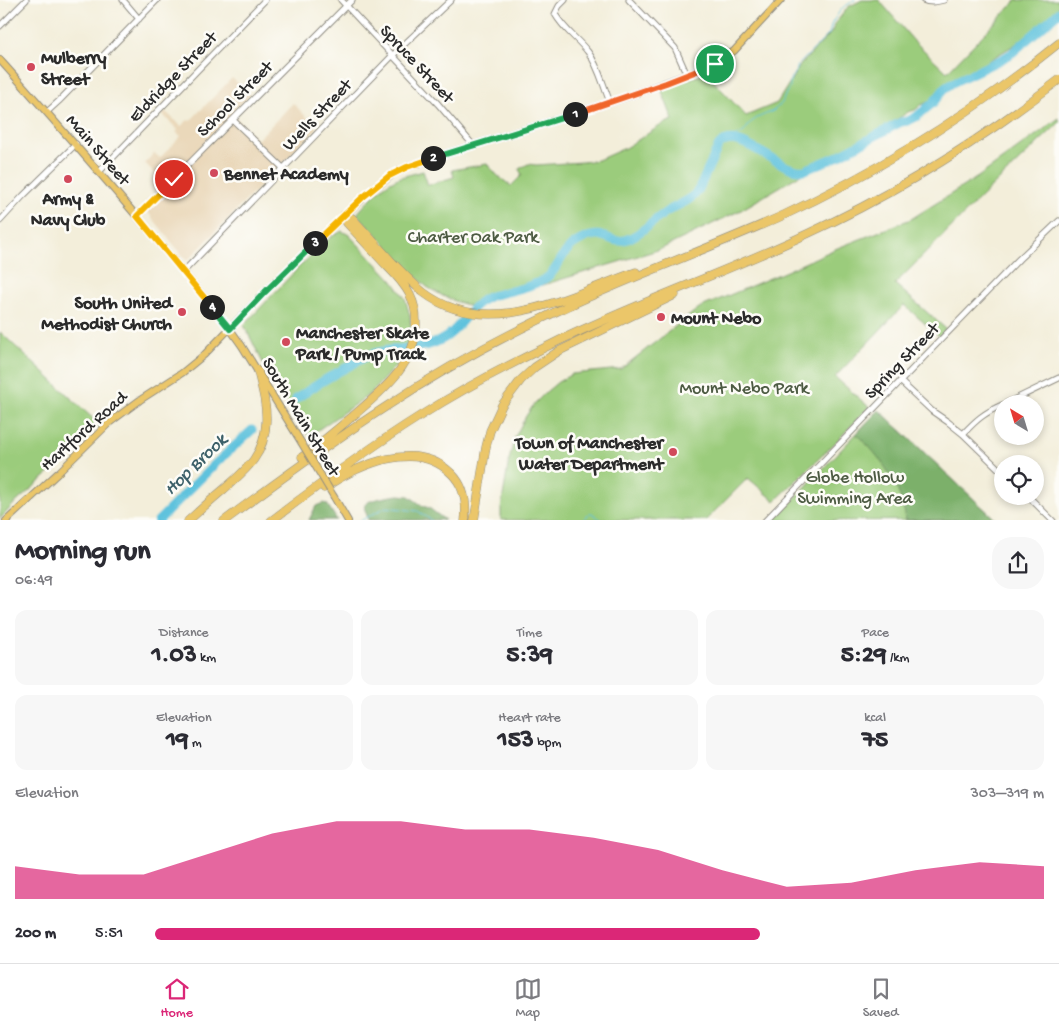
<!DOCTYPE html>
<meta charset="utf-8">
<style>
:root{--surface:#fff;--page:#f7f7f7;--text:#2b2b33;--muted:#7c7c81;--line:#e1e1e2;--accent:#db2777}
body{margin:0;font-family:"Gochi Hand",sans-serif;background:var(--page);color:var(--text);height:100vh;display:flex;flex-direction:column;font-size:19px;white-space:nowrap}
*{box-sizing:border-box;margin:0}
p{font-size:16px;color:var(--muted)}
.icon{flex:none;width:28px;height:28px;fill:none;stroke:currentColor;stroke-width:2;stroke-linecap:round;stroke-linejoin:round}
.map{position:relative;height:520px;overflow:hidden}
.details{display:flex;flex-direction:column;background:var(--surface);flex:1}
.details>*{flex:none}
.needle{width:32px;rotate:322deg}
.fabs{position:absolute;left:994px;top:395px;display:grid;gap:10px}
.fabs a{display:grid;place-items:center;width:50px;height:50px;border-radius:50%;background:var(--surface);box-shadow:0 2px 8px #0003;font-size:25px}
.pin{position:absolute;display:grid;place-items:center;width:42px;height:42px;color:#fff;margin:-21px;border:2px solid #fff;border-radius:50%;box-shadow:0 1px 5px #0007}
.km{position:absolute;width:25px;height:25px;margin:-12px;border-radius:50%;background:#222;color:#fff;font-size:14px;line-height:25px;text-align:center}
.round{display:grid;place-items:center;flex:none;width:52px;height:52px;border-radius:20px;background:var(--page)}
.headline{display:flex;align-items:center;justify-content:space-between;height:85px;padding:0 15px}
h1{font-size:28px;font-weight:700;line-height:38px}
.metrics{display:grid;grid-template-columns:repeat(3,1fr);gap:8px;height:85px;padding:5px 15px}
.metrics div{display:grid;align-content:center;border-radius:12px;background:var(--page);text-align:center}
.metrics b{font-size:25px;font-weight:700}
.metrics small{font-size:14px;font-weight:400}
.metrics p{font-size:14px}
.chart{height:140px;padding:10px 15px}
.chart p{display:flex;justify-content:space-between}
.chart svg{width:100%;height:90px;margin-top:5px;fill:var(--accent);opacity:.7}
ul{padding:0 15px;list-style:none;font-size:16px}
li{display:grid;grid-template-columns:80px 60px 1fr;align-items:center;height:38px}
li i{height:12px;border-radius:6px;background:var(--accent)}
.tab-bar{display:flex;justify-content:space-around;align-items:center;height:70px;border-top:1px solid var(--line);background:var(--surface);font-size:14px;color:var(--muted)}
.tab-bar a{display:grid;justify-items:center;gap:2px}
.tab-bar .selected{color:var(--accent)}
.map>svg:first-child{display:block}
</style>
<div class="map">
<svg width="1059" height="521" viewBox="0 0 1059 521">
<rect width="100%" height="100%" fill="#fdfcf7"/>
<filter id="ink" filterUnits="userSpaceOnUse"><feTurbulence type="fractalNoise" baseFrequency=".02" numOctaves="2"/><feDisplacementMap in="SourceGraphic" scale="10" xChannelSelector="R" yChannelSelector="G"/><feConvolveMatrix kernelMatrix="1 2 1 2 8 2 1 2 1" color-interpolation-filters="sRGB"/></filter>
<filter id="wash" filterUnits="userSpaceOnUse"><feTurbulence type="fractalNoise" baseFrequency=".0096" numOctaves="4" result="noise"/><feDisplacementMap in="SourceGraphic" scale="20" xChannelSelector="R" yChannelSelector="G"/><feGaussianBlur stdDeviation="1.12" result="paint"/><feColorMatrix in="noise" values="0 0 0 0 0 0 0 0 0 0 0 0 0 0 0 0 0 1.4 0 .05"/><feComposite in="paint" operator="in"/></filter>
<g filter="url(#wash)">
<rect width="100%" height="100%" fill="#f3eeda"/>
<!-- built -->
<path fill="#ead8ba" d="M232 78 251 96 233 115 257 140 293 103 317 128 187 261 142 205 164 183 145 163 154 153 160 158 181 136 176 132 178 130 162 114 165 111 181 126 188 120 190 121Z"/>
<!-- green -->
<path fill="#9bcc7b" stroke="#637c53" d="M862 0H879L913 40 947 72 1017 0H1059V13L1048 22 1037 27 1016 44 991 59 950 89 926 103 921 105 915 110 908 112 874 135 803 173 741 210 661 249 543 285 521 289 493 296 474 307 457 302 443 296 427 287 415 276 357 214C368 201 381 186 396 179 405 175 414 174 423 171L428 185 454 177 452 170 487 164 498 176 511 186 522 175 519 169 528 164 536 165 582 162 598 160 625 148 663 124 673 120 661 89 706 73 746 116 777 103 801 64 831 33 835 24 848 7Z
M1059 118V123L982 196 895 284 946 329 939 336 904 305 835 377 869 407 836 442 775 501 748 478 706 520H501V508L509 460 515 437 526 416 535 403 546 392 558 382 572 374 621 369 699 308 789 270 835 249 911 219 978 177 1036 135Z
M342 231 349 235 392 280 405 298 410 316 411 332 408 343 400 361 370 394 309 436 265 367 244 325 299 267 331 237Z
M0 332 100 425 64 460 13 505 0 519Z
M879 410 996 520 773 521Z"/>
<!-- forest -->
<path fill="#7cb06b" stroke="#546e4b" d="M879 410 996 520H906C901 486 882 457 856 434Z
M399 495 409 496 423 506 429 508 445 520H368C368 516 363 508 365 505 367 499 393 496 399 495Z
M323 503 327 504 337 520H309L316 506Z"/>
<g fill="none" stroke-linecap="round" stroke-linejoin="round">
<!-- stream -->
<path stroke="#5fc2dd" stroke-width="1" d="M732 139 744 132 750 123 757 118 773 111 782 103 786 93 790 87V81L791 77 796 72 798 65 829 34 832 23 842 8 855 0
M360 521 386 507 418 511 432 521
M582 521 588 515 592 513 603 521"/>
<!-- river -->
<path stroke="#5fc2dd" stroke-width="9" d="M296 399C314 386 332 375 351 365 360 360 369 354 379 352 399 347 421 350 439 341 461 331 468 305 490 296 506 292 540 286 551 274 560 264 564 249 577 242 584 238 594 233 602 236 608 237 614 242 620 241 635 239 651 223 662 215 675 205 690 203 699 189L718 147C736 122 780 175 805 170L836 157 901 122 908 121 916 117 933 103 945 88 952 83 1002 59 1012 53 1059 12
M158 521 216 463 252 430"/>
</g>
</g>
<g filter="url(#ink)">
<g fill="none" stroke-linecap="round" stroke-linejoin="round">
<defs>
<path id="minor" d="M123 0 139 19
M341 0 438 104 473 145
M565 0 559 6 555 14C564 30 578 39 588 52 599 66 603 86 610 102
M629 0 675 48 687 75
M923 0C929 3 937 2 944 0
M0 26 26 0
M47 112 59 101 157 0
M233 120 283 168
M99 172 265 0
M137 216 352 0
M0 221 23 196 76 144
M183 272 393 55 451 0
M900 381 932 411 948 422 963 434 1002 472
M1005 404 1059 378
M963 434C976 420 984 413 1002 405
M1028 496 1053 521
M765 521 1019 259 1059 221"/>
<path id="major" d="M0 60C79 148 156 237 230 329L242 346 301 442
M334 497 348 521
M6 521 58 473 109 423 140 400 182 373 204 355 265 292 327 232 362 199 393 174 407 167 458 150 552 121 629 96 715 64 734 51 781 0"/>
<path id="highway" d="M344 215 349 216 352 218C366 233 379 248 393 263 403 273 412 283 423 292 488 342 570 295 636 272
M302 457C320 444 336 430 353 416 382 391 418 363 416 321 416 312 414 303 410 295 404 283 395 274 386 265 373 251 360 237 347 223L345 219 344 215
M324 488C358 465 417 438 452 474 464 486 467 504 465 521
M188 521C200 510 211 500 223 490 246 470 265 455 266 422 267 405 262 388 258 372
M224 521C278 481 331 442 387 406 437 373 489 344 543 318 622 279 705 251 784 215 882 169 975 111 1059 43
M271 521C320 484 369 448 420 416 461 390 504 367 548 346 633 304 722 274 807 234 897 193 981 140 1059 80
M474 521 486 447 490 431 502 405 521 380 535 367 559 351 675 295"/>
</defs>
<!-- minor casing -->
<use href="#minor" stroke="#8f8c82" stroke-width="7"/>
<!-- major casing -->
<use href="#major" stroke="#8f8c82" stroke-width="8"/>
<!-- highway casing -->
<use href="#highway" stroke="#8f8c82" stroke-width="9"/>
<!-- minor -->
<use href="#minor" stroke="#fff" stroke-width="5"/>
<!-- major -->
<use href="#major" stroke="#ebc669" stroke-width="6"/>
<!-- highway -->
<use href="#highway" stroke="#ebc669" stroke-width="8"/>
<defs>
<path id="major-bridge" d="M301 442 334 497"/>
</defs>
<!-- major-bridge casing -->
<use href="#major-bridge" stroke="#8f8c82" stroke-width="8" stroke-linecap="butt"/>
<!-- major-bridge -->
<use href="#major-bridge" stroke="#ebc669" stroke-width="6"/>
</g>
</g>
<g fill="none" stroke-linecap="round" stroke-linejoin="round" filter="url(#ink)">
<defs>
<path id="split-1" d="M575 114 666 83 715 64"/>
<path id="split-2" d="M433 158 575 114"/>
<path id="split-3" d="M315 243 362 198 389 176 407 167 433 158"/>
<path id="split-4" d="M212 307 230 329 265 292 315 243"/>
<path id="split-5" d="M174 179 137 216 212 307"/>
</defs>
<!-- split-1 casing -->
<use href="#split-1" stroke="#fff" stroke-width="10"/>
<!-- split-2 casing -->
<use href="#split-2" stroke="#fff" stroke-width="10"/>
<!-- split-3 casing -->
<use href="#split-3" stroke="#fff" stroke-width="10"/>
<!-- split-4 casing -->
<use href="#split-4" stroke="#fff" stroke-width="10"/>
<!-- split-5 casing -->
<use href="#split-5" stroke="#fff" stroke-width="10"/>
<!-- split-1 -->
<use href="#split-1" stroke="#f0652b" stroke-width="6"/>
<!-- split-2 -->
<use href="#split-2" stroke="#22a559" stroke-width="6"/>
<!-- split-3 -->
<use href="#split-3" stroke="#f5b400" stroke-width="6"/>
<!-- split-4 -->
<use href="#split-4" stroke="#22a559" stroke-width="6"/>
<!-- split-5 -->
<use href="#split-5" stroke="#f5b400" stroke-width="6"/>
</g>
<!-- markers -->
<g fill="#d1495b" stroke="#fdfcf7" stroke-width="2">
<circle cx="31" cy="67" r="5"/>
<circle cx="214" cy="173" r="5"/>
<circle cx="68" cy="179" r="5"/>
<circle cx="182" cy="312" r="5"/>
<circle cx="661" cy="317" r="5"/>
<circle cx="286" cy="342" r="5"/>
<circle cx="673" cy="452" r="5"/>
</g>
<g text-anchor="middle" stroke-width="5" stroke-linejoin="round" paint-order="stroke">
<!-- poi labels -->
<g font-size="18" font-weight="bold" fill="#2b2b2b" stroke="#fdfcf7" text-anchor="start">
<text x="41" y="63">Mulberry<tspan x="41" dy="21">Street</tspan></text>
<text x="224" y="179">Bennet Academy</text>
<text x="68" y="204" text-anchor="middle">Army &amp;<tspan x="68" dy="21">Navy Club</tspan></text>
<text x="172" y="308" text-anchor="end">South United<tspan x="172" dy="21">Methodist Church</tspan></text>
<text x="671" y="323">Mount Nebo</text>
<text x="296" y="338">Manchester Skate<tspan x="296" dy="21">Park / Pump Track</tspan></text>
<text x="663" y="448" text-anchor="end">Town of Manchester<tspan x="663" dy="21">Water Department</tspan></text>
</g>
<!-- street labels -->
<g font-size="18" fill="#2b2b2b" stroke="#fdfcf7">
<text transform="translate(418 63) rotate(47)" y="6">Spruce Street</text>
<text transform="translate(172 76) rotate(-46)" y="6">Eldridge Street</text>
<text transform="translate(234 98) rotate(-45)" y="6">School Street</text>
<text transform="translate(316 114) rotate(-46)" y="6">Wells Street</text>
<text transform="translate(99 149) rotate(49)" y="6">Main Street</text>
<text transform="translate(901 360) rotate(-46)" y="6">Spring Street</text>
<text transform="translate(302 416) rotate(59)" y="6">South Main Street</text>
<text transform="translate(83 430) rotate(-42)" y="6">Hartford Road</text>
</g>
<!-- park labels -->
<g font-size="18" fill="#4d5b43" stroke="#fdfcf7">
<text x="473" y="242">Charter Oak Park</text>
<text x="744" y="393">Mount Nebo Park</text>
<text x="855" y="482">Globe Hollow<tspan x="855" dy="21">Swimming Area</tspan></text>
</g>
<!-- water labels -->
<g font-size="19" font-style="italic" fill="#3d6069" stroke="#fdfcf7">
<text transform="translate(194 463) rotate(-44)" y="7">Hop Brook</text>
</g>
</g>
</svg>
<div class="fabs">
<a><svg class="needle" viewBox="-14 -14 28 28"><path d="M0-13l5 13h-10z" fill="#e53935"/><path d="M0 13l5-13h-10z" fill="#7c7c81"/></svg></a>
<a><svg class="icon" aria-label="locate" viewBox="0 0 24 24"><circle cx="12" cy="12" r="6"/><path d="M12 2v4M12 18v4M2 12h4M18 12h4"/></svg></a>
</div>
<div class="pin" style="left:715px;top:64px;background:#1e9e55"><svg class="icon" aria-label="arrive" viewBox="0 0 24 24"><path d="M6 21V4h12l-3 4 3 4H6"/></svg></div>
<div class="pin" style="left:174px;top:179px;background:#d93025"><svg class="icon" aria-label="check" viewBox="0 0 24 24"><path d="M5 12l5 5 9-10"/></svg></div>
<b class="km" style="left:575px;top:114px">1</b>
<b class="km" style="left:433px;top:158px">2</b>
<b class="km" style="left:315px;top:243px">3</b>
<b class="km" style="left:212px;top:307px">4</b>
</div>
<section class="details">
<div class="headline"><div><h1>Morning run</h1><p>06:49</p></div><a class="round"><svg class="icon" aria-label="share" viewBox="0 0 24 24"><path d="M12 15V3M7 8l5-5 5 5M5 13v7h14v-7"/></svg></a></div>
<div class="metrics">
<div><p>Distance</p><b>1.03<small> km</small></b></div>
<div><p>Time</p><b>5:39</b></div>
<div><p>Pace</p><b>5:29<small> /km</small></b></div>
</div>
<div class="metrics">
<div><p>Elevation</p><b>19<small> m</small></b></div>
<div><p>Heart rate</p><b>153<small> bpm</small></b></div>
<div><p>kcal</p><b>75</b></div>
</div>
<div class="chart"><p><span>Elevation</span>303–319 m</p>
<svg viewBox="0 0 160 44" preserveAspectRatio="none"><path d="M0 44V28L10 32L20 32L30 22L40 12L50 6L60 6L70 10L80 10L90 14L100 20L110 30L120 38L130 36L140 30L150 26L160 28V44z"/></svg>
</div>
<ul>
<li><b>200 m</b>5:51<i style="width:68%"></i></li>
</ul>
</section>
<nav class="tab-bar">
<a class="selected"><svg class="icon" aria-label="home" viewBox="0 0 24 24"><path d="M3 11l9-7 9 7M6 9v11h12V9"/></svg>Home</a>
<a><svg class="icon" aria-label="map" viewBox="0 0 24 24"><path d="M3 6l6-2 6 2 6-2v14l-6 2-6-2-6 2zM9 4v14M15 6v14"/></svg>Map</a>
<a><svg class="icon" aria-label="saved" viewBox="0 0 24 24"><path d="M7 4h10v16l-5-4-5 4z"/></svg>Saved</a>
</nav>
